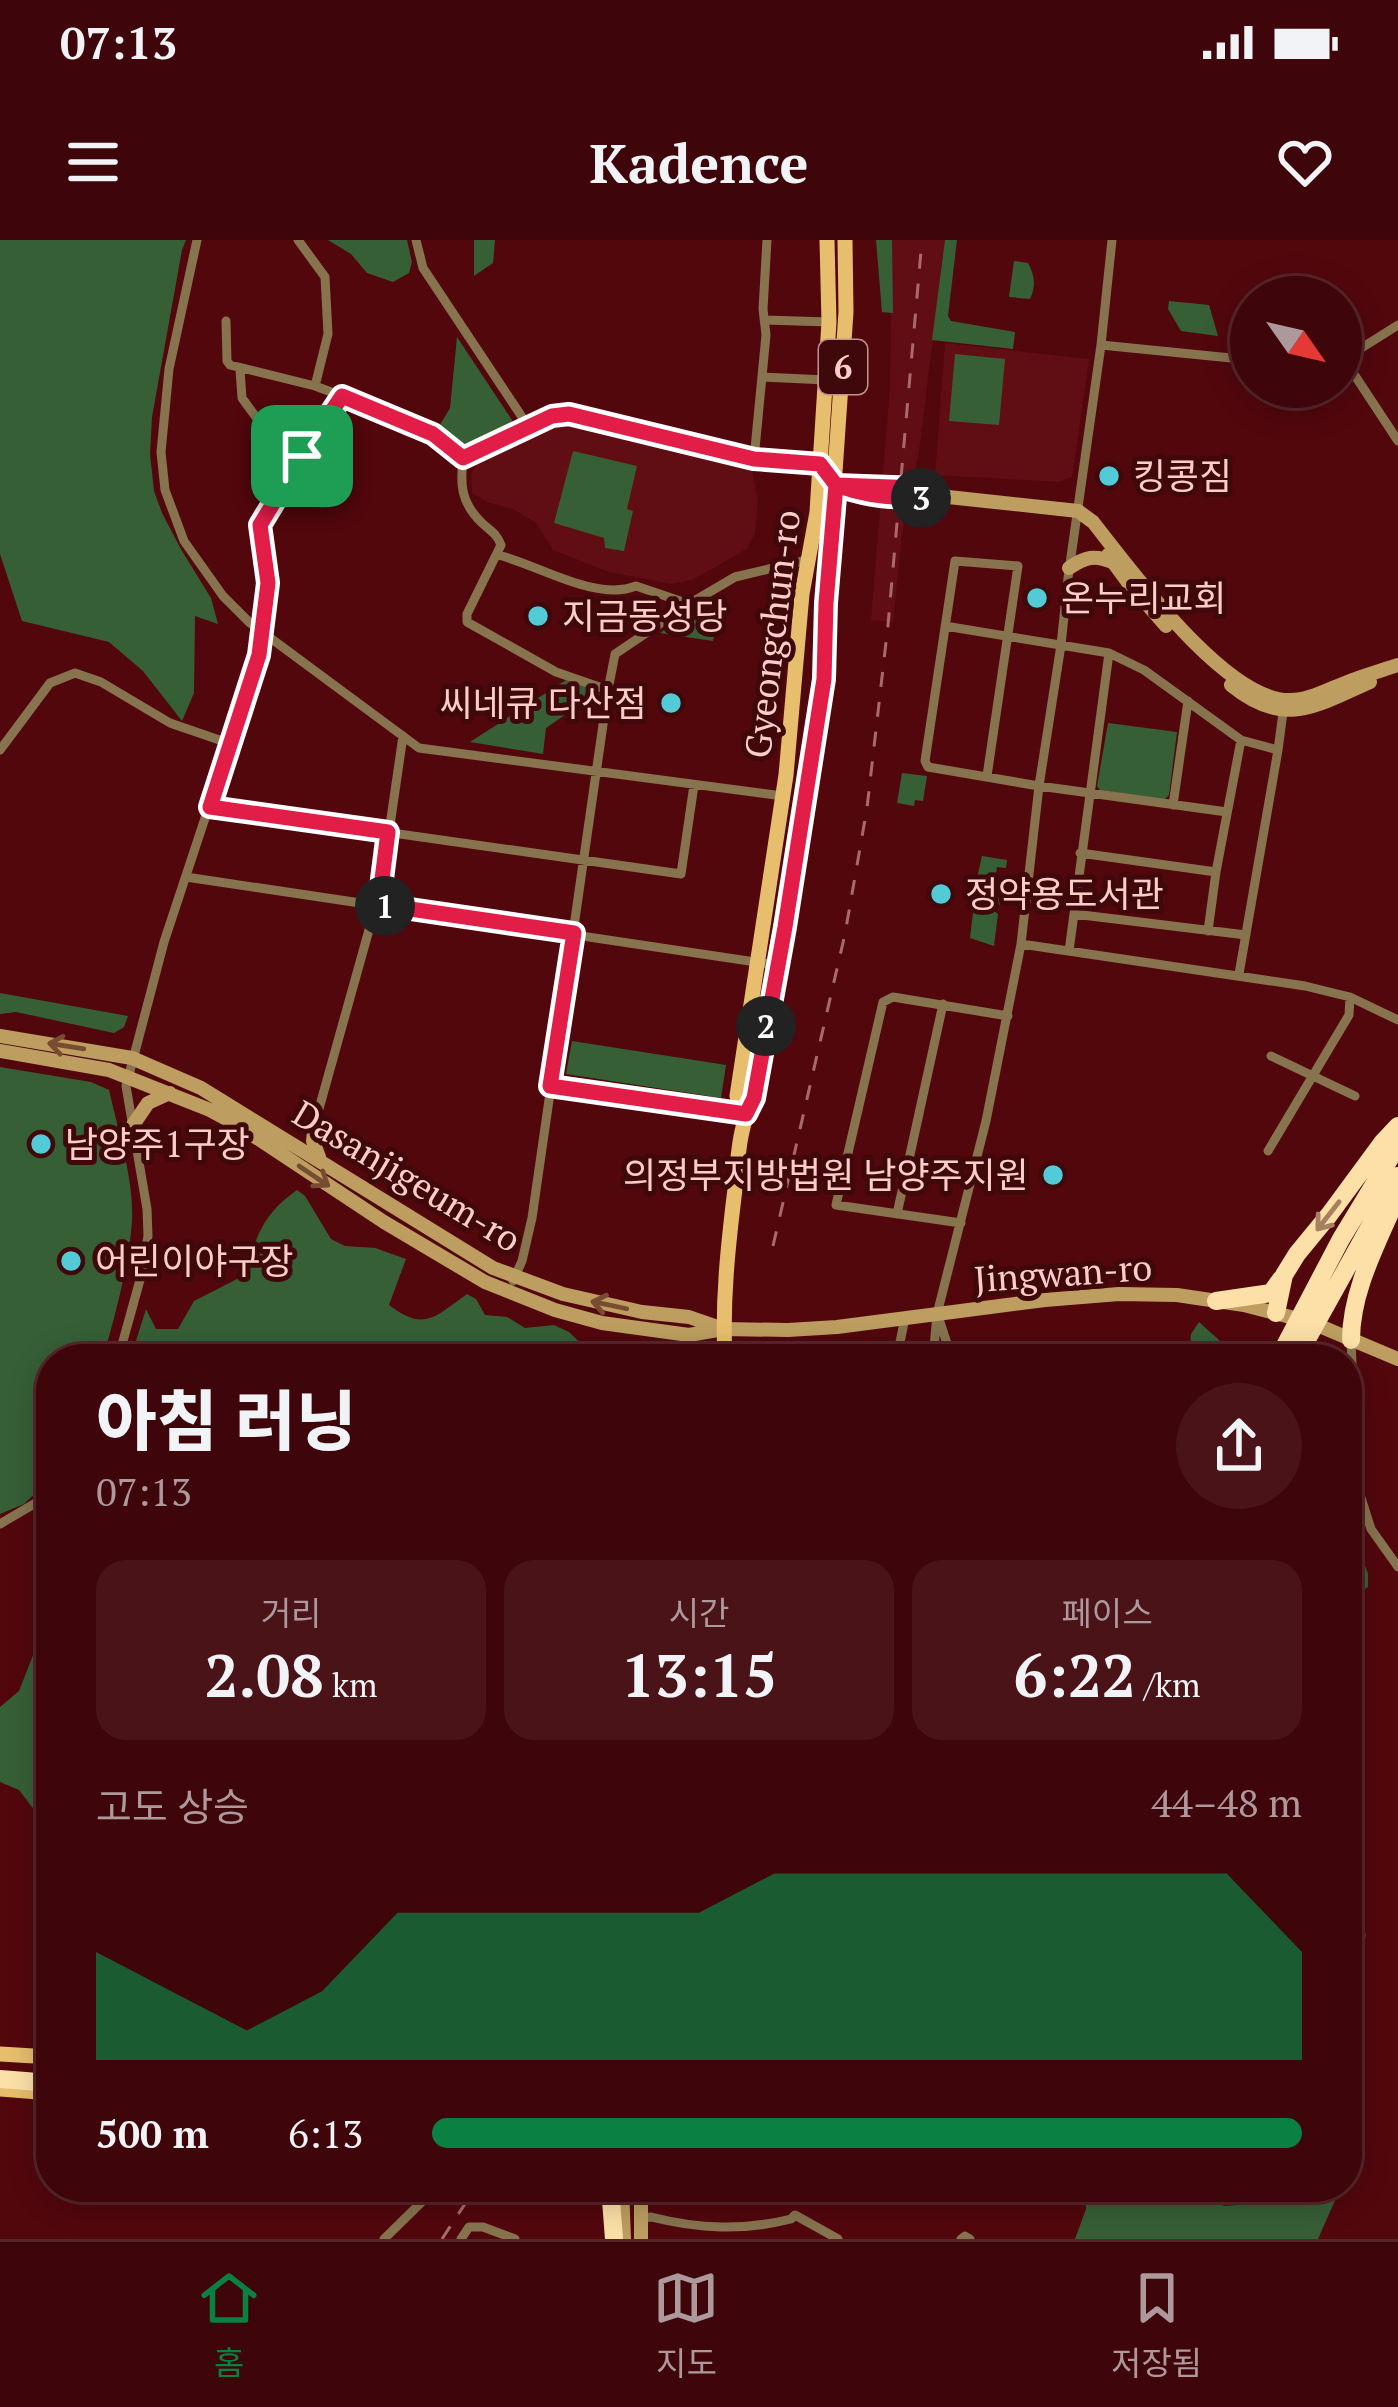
<!DOCTYPE html>
<html lang="ko">
<meta charset="utf-8">
<style>
:root{--surface:#3e050a;--page:#491318;--text:#f1f3f6;--muted:#ad999c;--line:#57262b;--accent:#0b8043}
body{margin:0;font-family:"PT Serif","Noto Sans KR",serif;background:var(--page);color:var(--text);height:100vh;display:flex;flex-direction:column;font-size:45px;white-space:nowrap}
*{box-sizing:border-box;margin:0}
p{font-size:39px;color:var(--muted)}
.icon{flex:none;width:66px;height:66px;fill:none;stroke:currentColor;stroke-width:2;stroke-linecap:round;stroke-linejoin:round}
.map{position:relative;flex:1;overflow:hidden}
.drawer{position:absolute;left:36px;top:1104px;width:1326px;height:858px;display:flex;flex-direction:column;background:var(--surface);border-radius:48px;box-shadow:0 6px 30px #0003,0 0 0 3px var(--line)}
.drawer>*{flex:none}
.needle{width:78px;rotate:124deg}
.tools{position:absolute;left:1230px;top:36px;display:grid;gap:24px}
.tools a{display:grid;place-items:center;width:132px;height:132px;border-radius:50%;background:var(--surface);box-shadow:0 6px 30px #0003,0 0 0 3px var(--line);font-size:60px}
.pin{position:absolute;display:grid;place-items:center;width:102px;height:102px;color:#fff;margin:-51px;border-radius:24px;box-shadow:0 6px 18px #0006}
.km{position:absolute;width:60px;height:60px;margin:-30px;border-radius:50%;background:#222;color:#fff;font-size:33px;line-height:60px;text-align:center}
.round{display:grid;place-items:center;flex:none;width:126px;height:126px;border-radius:63px;background:var(--page)}
.overview{display:flex;align-items:center;justify-content:space-between;height:204px;padding:0 60px}
h1{font-size:66px;font-weight:800;line-height:90px}
.stats{display:grid;grid-template-columns:repeat(3,1fr);gap:18px;height:204px;padding:12px 60px}
.stats div{display:grid;align-content:center;border-radius:30px;background:var(--page);text-align:center}
.stats b{font-size:60px;font-weight:800}
.stats small{font-size:33px;font-weight:400}
.stats p{font-size:33px}
.chart{height:336px;padding:24px 60px}
.chart p{display:flex;justify-content:space-between}
.chart svg{width:100%;height:216px;margin-top:12px;fill:var(--accent);opacity:.7}
ul{padding:0 60px;list-style:none;font-size:39px}
li{display:grid;grid-template-columns:192px 144px 1fr;align-items:center;height:90px}
li i{height:30px;border-radius:15px;background:var(--accent)}
.status{display:flex;justify-content:space-between;align-items:center;height:84px;padding:0 60px;background:var(--surface);direction:ltr}
.status svg{height:33px;fill:currentColor}
header{display:flex;justify-content:space-between;align-items:center;height:156px;padding:0 60px;background:var(--surface);font-size:54px;font-weight:800}
.dock{display:flex;justify-content:space-around;align-items:center;height:168px;border-top:3px solid var(--line);background:var(--surface);font-size:33px;color:var(--muted)}
.dock a{display:grid;justify-items:center;gap:6px}
.dock .on{color:var(--accent)}
.map>svg:first-child{display:block}
</style>
<div class="status"><b>07:13</b><svg viewBox="0 0 49 12"><path d="M0 12V9h3v3zM5 12V6h3v6zM10 12V3h3v9zM15 12V0h3v12zM26 1h20v11H26zM47 4h2v5h-2z"/></svg></div>
<header><svg class="icon" aria-label="menu" viewBox="0 0 24 24"><path d="M4 6h16M4 12h16M4 18h16"/></svg>Kadence<svg class="icon" aria-label="heart" viewBox="0 0 24 24"><path d="M12 20l-8-8c-3-5 5-10 8-4 3-6 11-1 8 4z"/></svg></header>
<div class="map">
<svg width="1398" height="1999" viewBox="0 0 1398 1999">
<rect width="100%" height="100%" fill="#52070d"/>
<!-- built -->
<path fill="#600d14" d="M892 0H945L919 212 902 294 893 382 871 380 890 147Z
M945 103 1089 119 1072 237 1058 242 935 235Z
M566 181 720 219 752 231 758 261 755 293 747 309 692 340 671 344 609 332 553 310 536 283 513 269 487 262 472 253 471 234 477 223 546 187Z"/>
<!-- green -->
<path fill="#375f36" d="M0 0H186L182 10 152 177 150 214 154 251 162 273 182 311 211 358 218 384 195 376 194 453 182 481 143 431 109 402 22 381 0 314Z
M328 0H407L412 22 409 33 393 42 367 33 351 14Z
M474 0H495L493 23 474 36Z
M876 0H892L893 73 882 72Z
M945 0H957L948 76 951 81 1015 92 1013 109 932 100Z
M1014 21 1028 23C1035 36 1036 46 1030 59L1009 57Z
M1169 61 1209 65 1218 96 1181 91 1168 69Z
M457 97 512 180V187L467 209 458 206 437 190 450 168Z
M955 114 1005 119 999 185 949 181Z
M573 211 637 226 627 269 633 271 624 311 605 308 604 298 554 283Z
M720 355 713 401 660 393 711 359Z
M566 440 597 449 600 455 598 469 578 466 546 488 543 514 470 502Z
M1108 483 1177 492 1169 555 1164 560 1100 550 1097 546Z
M902 533 927 536 923 561 915 560 914 566 897 563Z
M982 616 1007 620 1006 628 997 627 992 655 1001 658 1000 665 975 647Z
M975 656 998 674 994 706 970 698Z
M0 753 128 776 124 787 114 793 16 772 0 774Z
M572 801 726 825 721 858 566 834Z
M0 827 91 842 109 850C118 890 134 940 132 980 129 1027 115 1074 103 1119H51V1238L24 1264 0 1274Z
M297 950 305 956 331 999 345 1006 375 1008 406 1019 389 1065C424 1092 435 1077 467 1054L476 1059 485 1075 507 1077 525 1088 554 1085 569 1092 597 1119H221L217 1116 190 1111 179 1119H140L134 1107 146 1069 156 1089H178L194 1061 245 1035C257 995 262 975 297 950Z
M1199 1082 1219 1100V1112L1215 1119H1189L1191 1094Z
M626 1104 687 1115 694 1119H625Z
M1347 1308 1358 1309 1368 1333V1347L1353 1356 1347 1367Z
M51 1396V1664L45 1637 42 1580 19 1550 0 1542V1467L19 1451 37 1405Z
M1347 1685 1366 1694 1363 1710 1364 1743 1347 1808Z
M1089 1947H1162L1181 1952 1182 1947H1213V1957L1224 1966 1238 1965 1246 1956 1248 1947H1341L1318 1999H1075L1086 1969 1085 1954Z"/>
<g fill="none" stroke-linecap="round" stroke-linejoin="round">
<!-- street -->
<path stroke="#87744f" stroke-width="9" d="M197 0 169 129 161 212 165 250 184 301 223 356 250 383 419 508 783 556
M298 0 325 37 328 94 315 146 342 156
M416 0 423 28 528 186
M765 80 829 82
M226 81 227 121 230 125 315 146
M1101 105 1251 120
M1344 119 1398 85
M1341 120 1344 119 1398 201
M240 130 242 158 261 184 266 195 273 204 302 216
M762 137 826 140
M463 218 552 175 569 174 754 219 821 224
M754 219 766 95 763 69 767 0
M498 315C539 325 596 362 636 346L689 364
M945 386 1109 413 1144 430 1241 500 1278 510 1239 734
M0 510 50 443 75 433 101 442 170 483 231 504
M1278 510 1284 465
M987 536 1018 326 955 321 925 521 928 527 1039 546 1227 572
M1173 565 1188 461
M210 567 681 634 694 545
M1080 613 1216 632
M186 637 776 725
M1074 674 1246 695
M1208 691 1216 632 1241 500
M1021 704 1305 746 1350 757 1398 780
M1069 711 1109 413
M1271 816 1355 856
M550 846 745 874
M315 883 381 647 403 496
M1268 911 1349 775 1350 757
M897 974 943 764
M961 983 836 965 883 762 893 757 1008 776
M513 1041 522 1021 532 978 608 450
M939 1079 952 1119
M1351 1100 1357 1245 1371 1289 1398 1327
M118 1119 140 1040 148 996 147 969 126 846 164 702 259 415 268 343 260 285 342 156 433 193 463 218C460 245 461 263 482 283 491 291 497 294 501 305L467 374V382L556 432 608 450 615 414 689 364 735 337 807 320
M890 1119 900 1102 905 1078
M933 1119 937 1074 986 881 1021 704 1039 546 1061 405 1068 338 1101 105 1112 0
M0 1284 51 1254
M640 1978 651 1977C699 1989 743 1991 791 1979L795 1975 838 1999
M384 1999 437 1947
M461 1999 469 1987H483L515 1999
M961 1999 965 1996 970 1999"/>
<!-- secondary -->
<path stroke="#bd9e60" stroke-width="14" d="M831 238C850 260 911 260 939 256L1078 271 1093 282C1131 330 1227 463 1291 460 1309 460 1328 449 1345 443 1362 436 1380 431 1398 425
M850 244 919 247 935 254
M1108 315 1130 345 1166 386
M1069 328C1085 317 1095 314 1114 323
M1231 445C1285 489 1315 466 1370 442
M0 796 132 818 201 848 493 1028 563 1054 642 1072 689 1077 718 1087
M0 811 109 830 210 870 236 884 384 982 485 1042 555 1070 602 1083 689 1095 723 1089 788 1090 837 1087 1045 1060 1119 1054 1177 1055 1244 1065 1310 1082 1398 1119
M315 883 313 901 319 917
M133 885 148 863 170 853
M622 1947 624 1999
M641 1947V1999"/>
<!-- primary -->
<path stroke="#e6be6d" stroke-width="15" d="M745 874 737 856 786 535 802 354 817 272 829 82 827 0
M725 1119C722 1061 728 1006 735 949 738 918 739 885 754 858L785 687 823 439 826 363 846 72 845 0
M0 1814 51 1817
M0 1849 51 1853"/>
<!-- highway -->
<path stroke="#fce0a8" stroke-width="18" d="M1216 1061 1271 1053 1281 1039
M1276 1073 1284 1035 1297 1014 1329 975 1382 903 1398 886
M1351 1100C1351 1050 1378 1002 1397 957
M1278 1119 1341 999 1398 905
M1296 1119 1398 936
M0 1839 51 1843
M610 1947 614 1999"/>
<!-- rail -->
<path stroke="#a76b6c" stroke-width="3" stroke-dasharray="15 15" stroke-linecap="butt" d="M773 1006 845 694 867 568 888 385 922 0
M442 1999 476 1947"/>
</g>
<!-- one-way arrows -->
<defs><path id="oneway-shaft" d="M-6 0H5M1.5-3L5.5 0L1.5 3" fill="none" stroke-width="1.6" stroke-linecap="round" stroke-linejoin="round" transform="scale(3)"/></defs>
<g stroke="#784c31">
<use href="#oneway-shaft" transform="translate(66 806) rotate(-171)"/>
<use href="#oneway-shaft" transform="translate(314 936) rotate(34)"/>
<use href="#oneway-shaft" transform="translate(609 1065) rotate(-168)"/>
</g>
<use stroke="#a77f61" href="#oneway-shaft" transform="translate(1328 976) rotate(128)"/>
<g fill="none" stroke-linecap="round" stroke-linejoin="round">
<defs>
<path id="route" d="M302 216 260 285 268 343 259 415 210 567 388 592 381 647 376 664 574 693 550 846 746 874 754 858 785 687 824 439 826 363 836 245C868 257 905 260 939 256L919 248 836 245 820 224 754 219 569 174 552 176 463 218 433 194 342 156 302 216"/>
</defs>
<!-- route casing -->
<use href="#route" stroke="#fff" stroke-width="24"/>
<!-- route -->
<use href="#route" stroke="#e11d48" stroke-width="15"/>
</g>
<!-- markers -->
<g fill="#52cbd7" stroke="#3f080b" stroke-width="4.5">
<circle cx="1109" cy="236" r="12"/>
<circle cx="1037" cy="358" r="12"/>
<circle cx="538" cy="376" r="12"/>
<circle cx="671" cy="463" r="12"/>
<circle cx="941" cy="654" r="12"/>
<circle cx="41" cy="904" r="12"/>
<circle cx="1053" cy="935" r="12"/>
<circle cx="71" cy="1021" r="12"/>
</g>
<g text-anchor="middle" stroke-width="10" stroke-linejoin="round" paint-order="stroke">
<!-- shield labels -->
<rect fill="#3f080b" stroke="#c39391" stroke-width="3" x="819" y="100" width="48" height="54" rx="9"/>
<g font-size="33" font-weight="bold" fill="#fcceca">
<text x="843" y="139">6</text>
</g>
<!-- poi labels -->
<g font-size="36" fill="#fcceca" stroke="#3f080b" text-anchor="start">
<text x="1133" y="249">킹콩짐</text>
<text x="1061" y="371">온누리교회</text>
<text x="562" y="389">지금동성당</text>
<text x="647" y="476" text-anchor="end">씨네큐 다산점</text>
<text x="965" y="667">정약용도서관</text>
<text x="65" y="917">남양주1구장</text>
<text x="1029" y="948" text-anchor="end">의정부지방법원 남양주지원</text>
<text x="95" y="1034">어린이야구장</text>
</g>
<!-- street labels -->
<g font-size="36" fill="#fcceca" stroke="#3f080b">
<text transform="translate(772 394) rotate(-83)" y="13">Gyeongchun-ro</text>
<text transform="translate(407 936) rotate(31)" y="13">Dasanjigeum-ro</text>
<text transform="translate(1063 1033) rotate(-4)" y="13">Jingwan-ro</text>
</g>
</g>
</svg>
<div class="tools">
<a><svg class="needle" viewBox="-14 -14 28 28"><path d="M0-13l5 13h-10z" fill="#e53935"/><path d="M0 13l5-13h-10z" fill="#ad999c"/></svg></a>
</div>
<div class="pin" style="left:302px;top:216px;background:#1e9e55"><svg class="icon" aria-label="arrive" viewBox="0 0 24 24"><path d="M6 21V4h12l-3 4 3 4H6"/></svg></div>
<b class="km" style="left:385px;top:666px">1</b>
<b class="km" style="left:766px;top:786px">2</b>
<b class="km" style="left:921px;top:258px">3</b>
<section class="drawer">
<div class="overview"><div><h1>아침 러닝</h1><p>07:13</p></div><a class="round"><svg class="icon" aria-label="share" viewBox="0 0 24 24"><path d="M12 15V3M7 8l5-5 5 5M5 13v7h14v-7"/></svg></a></div>
<div class="stats">
<div><p>거리</p><b>2.08<small> km</small></b></div>
<div><p>시간</p><b>13:15</b></div>
<div><p>페이스</p><b>6:22<small> /km</small></b></div>
</div>
<div class="chart"><p><span>고도 상승</span>44–48 m</p>
<svg viewBox="0 0 160 44" preserveAspectRatio="none"><path d="M0 44V22L10 30L20 38L30 30L40 14L50 14L60 14L70 14L80 14L90 6L100 6L110 6L120 6L130 6L140 6L150 6L160 22V44z"/></svg>
</div>
<ul>
<li><b>500 m</b>6:13<i style="width:100%"></i></li>
</ul>
</section>
</div>
<nav class="dock">
<a class="on"><svg class="icon" aria-label="home" viewBox="0 0 24 24"><path d="M3 11l9-7 9 7M6 9v11h12V9"/></svg>홈</a>
<a><svg class="icon" aria-label="map" viewBox="0 0 24 24"><path d="M3 6l6-2 6 2 6-2v14l-6 2-6-2-6 2zM9 4v14M15 6v14"/></svg>지도</a>
<a><svg class="icon" aria-label="saved" viewBox="0 0 24 24"><path d="M7 4h10v16l-5-4-5 4z"/></svg>저장됨</a>
</nav>
